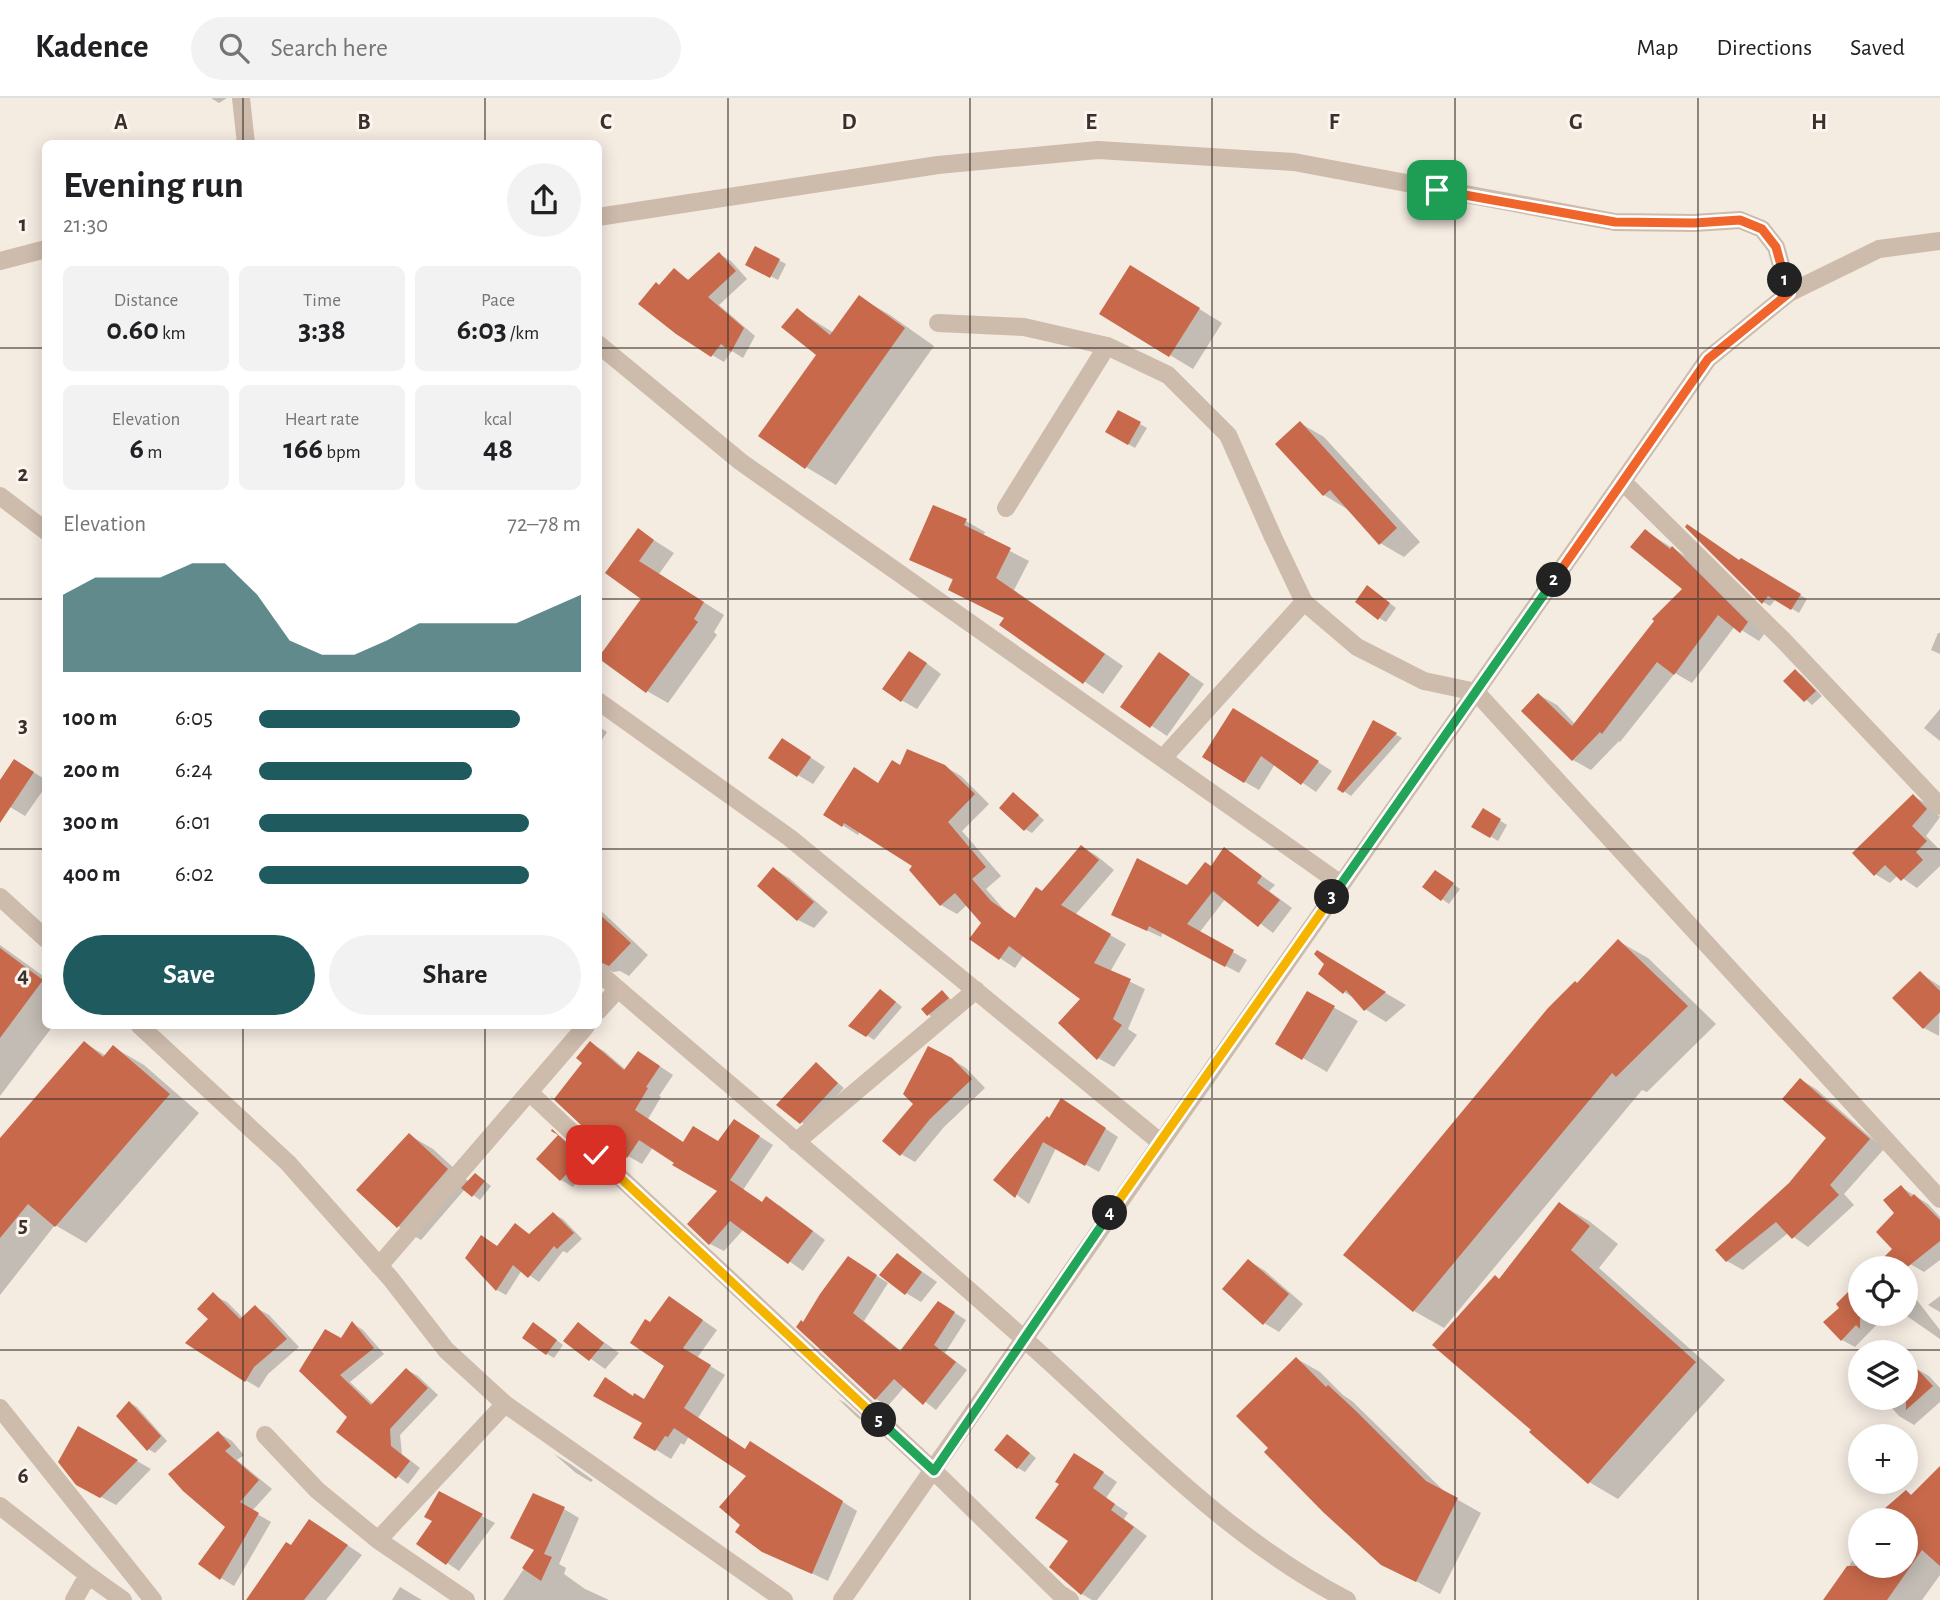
<!DOCTYPE html>
<meta charset="utf-8">
<style>
:root{--surface:#fff;--page:#f2f2f2;--text:#202124;--muted:#757577;--line:#e0e0e0;--accent:#1f5a5e}
body{margin:0;font-family:"Alegreya Sans",sans-serif;background:var(--page);color:var(--text);height:100vh;display:flex;flex-direction:column;font-size:26px;white-space:nowrap}
*{box-sizing:border-box;margin:0}
p{font-size:23px;color:var(--muted)}
.icon{flex:none;width:38px;height:38px;fill:none;stroke:currentColor;stroke-width:2;stroke-linecap:round;stroke-linejoin:round}
.map{position:relative;flex:1;overflow:hidden}
.panel{position:absolute;left:42px;top:42px;width:560px;height:889px;display:flex;flex-direction:column;background:var(--surface);border-radius:10px;box-shadow:0 4px 18px #0003}
.panel>*{flex:none}
.fabs{position:absolute;left:1848px;top:1158px;display:grid;gap:14px}
.fabs a{display:grid;place-items:center;width:70px;height:70px;border-radius:50%;background:var(--surface);box-shadow:0 4px 18px #0003;font-size:35px}
.pin{position:absolute;display:grid;place-items:center;width:60px;height:60px;color:#fff;margin:-30px;border-radius:14px;box-shadow:0 4px 10px #0006}
.km{position:absolute;width:35px;height:35px;margin:-18px;border-radius:50%;background:#222;color:#fff;font-size:19px;line-height:35px;text-align:center}
.round{display:grid;place-items:center;flex:none;width:74px;height:74px;border-radius:37px;background:var(--page)}
.head{display:flex;align-items:center;justify-content:space-between;height:119px;padding:0 21px}
h1{font-size:38px;font-weight:600;line-height:52px}
.stats{display:grid;grid-template-columns:repeat(3,1fr);gap:10px;height:119px;padding:7px 21px}
.stats div{display:grid;align-content:center;border-radius:10px;background:var(--page);text-align:center}
.stats b{font-size:30px;font-weight:600}
.stats small{font-size:19px;font-weight:400}
.stats p{font-size:19px}
.chart{height:196px;padding:14px 21px}
.chart p{display:flex;justify-content:space-between}
.chart svg{width:100%;height:126px;margin-top:7px;fill:var(--accent);opacity:.7}
.button{display:flex;gap:14px;margin-top:auto;padding:14px 21px}
.button a{flex:1;height:80px;border-radius:42px;background:var(--accent);color:#fff;font-size:28px;font-weight:600;line-height:80px;text-align:center}
.button a+a{background:var(--page);color:var(--text)}
ul{padding:0 21px;list-style:none;font-size:23px}
li{display:grid;grid-template-columns:112px 84px 1fr;align-items:center;height:52px}
li i{height:18px;border-radius:9px;background:var(--accent)}
header{display:flex;align-items:center;gap:42px;box-sizing:border-box;height:98px;padding:0 35px;background:var(--surface);border-bottom:2px solid var(--line)}
header strong{font-size:33px}
nav{display:flex;gap:38px;margin-inline-start:auto;font-size:24px}
.search{width:490px;height:63px;background:var(--page);display:flex;align-items:center;gap:18px;box-sizing:border-box;padding:0 24px;border-radius:38px;color:var(--muted);font-size:26px}
.map>svg:first-child{display:block}
</style>
<header>
<strong>Kadence</strong>
<div class="search"><svg class="icon" aria-label="search" viewBox="0 0 24 24"><circle cx="10" cy="10" r="6"/><path d="M15 15l6 6"/></svg>Search here</div>
<nav><a>Map</a><a>Directions</a><a>Saved</a></nav>
</header>
<div class="map">
<svg width="1940" height="1502" viewBox="0 0 1940 1502">
<rect width="100%" height="100%" fill="#f4ebe1"/>
<!-- shadow -->
<path fill="#0003" d="M211 0H227L219 5Z
M756 150 786 166 778 182 747 166Z
M719 156 731 163 747 181 719 207 755 238 743 260 732 253 724 264 712 257 660 189 675 173 690 183Z
M1154 183 1222 225 1193 271 1102 216Z
M859 199 890 217 934 248 836 387 806 369 818 257 797 212 834 235Z
M1119 314 1147 330 1135 350 1107 334Z
M1300 325 1324 339 1420 444 1404 459 1380 445 1347 411 1324 397Z
M934 409 966 423 985 434 983 439 1029 463 1014 492 1123 568 1103 596 1001 527 1006 520 955 483 911 462Z
M1687 429 1740 464 1741 462 1807 501 1799 515 1776 501 1770 508 1763 504Z
M638 432 674 455 659 476 724 517 714 534 717 537 668 605 647 593 643 500 607 475Z
M1645 433 1690 461 1765 535 1759 543 1735 528 1692 585 1675 575 1620 644 1619 643 1591 672 1573 662 1539 597 1557 607 1575 626 1684 491Z
M1375 494 1396 510 1386 524 1379 520Z
M1938 535H1940V556L1931 552Z
M1160 556 1204 586 1167 638 1122 608Z
M925 564 941 576 917 611 901 602Z
M1795 573 1802 577 1822 598 1812 607 1786 583Z
M1940 611V643L1924 630Z
M1248 620 1332 673 1316 694 1275 666 1259 692 1245 684Z
M1374 624 1402 640 1351 698 1339 690Z
M598 628 607 634 598 648Z
M798 651 825 669 813 686 798 677Z
M944 668 961 678 989 706 962 733 1001 778 986 791 1006 814 1016 821 1082 749 1097 758 1114 772 1075 817 1126 846 1110 874 1145 891 1128 931 1137 937 1114 969 1098 960 1061 925 1083 901 1024 857 1015 870 971 841 983 824 967 807 957 816 941 807 911 772 914 767 860 733 858 737 826 717 879 686 901 669Z
M30 672 46 682V688L25 718 0 703V685Z
M1013 696 1044 722 1032 735 1025 731Z
M1913 698 1927 706 1940 719 1926 738 1940 752V768L1917 790 1898 777 1890 785 1875 776Z
M1483 712 1507 727 1498 743 1474 728Z
M1225 752 1275 787 1269 793 1292 810 1273 835 1226 800 1199 835 1247 862 1239 875 1163 834 1161 839 1127 823 1187 790 1212 770Z
M774 771 789 780 828 814 814 830 798 822Z
M1442 778 1460 791 1449 806 1425 789Z
M598 810 648 857 629 878 620 873 613 874 598 866Z
M1618 843 1648 860 1716 926 1647 994 1642 992 1444 1230 1414 1213 1578 887Z
M0 847 46 880V928H53L0 998Z
M1317 855 1406 907 1386 924 1365 911 1357 902 1344 894Z
M1920 875 1940 888 1939 938 1924 930Z
M942 894 955 905 936 921 929 917Z
M1308 895 1358 923 1327 974 1277 945Z
M888 897 902 909 874 942 851 927Z
M85 945 106 958 113 949 144 967 199 1015 86 1145 55 1127 0 1197V1043Z
M590 945 604 953 626 972 652 963 673 977 659 998 661 999 648 1021 684 1045H719L748 1031 773 1047 743 1092 763 1105 766 1101 780 1108 825 1142 803 1173 744 1131 724 1153 710 1146 720 1092 653 1049 642 1066 628 1058 584 964Z
M951 961 966 970 985 990 944 1029 915 1064 901 1056Z
M816 967 844 990 808 1028 801 1024Z
M1801 982 1816 991 1884 1051 1844 1096 1854 1107 1808 1149 1788 1135 1743 1172 1727 1163 1718 1152 1790 1086 1828 1040Z
M1074 1010 1118 1039 1099 1074 1056 1050 1029 1106 996 1081 1050 1022Z
M409 1037 433 1051 469 1084 482 1081 491 1088 480 1102 465 1091 421 1142 398 1128Z
M560 1038 593 1067 573 1089 561 1082 538 1061Z
M1901 1089 1928 1106 1940 1119V1162L1924 1174 1910 1166 1897 1115Z
M1560 1106 1589 1123 1618 1146 1599 1170 1725 1282 1618 1401 1589 1384 1500 1182Z
M553 1116 563 1121 582 1141 567 1155 563 1153 539 1184 522 1172 506 1197 497 1192 468 1160 531 1137Z
M898 1157 937 1184 921 1204 906 1195Z
M1249 1163 1264 1172 1303 1206 1279 1234 1264 1225Z
M860 1167 888 1185 864 1223 901 1253 950 1212 966 1222 945 1255 967 1272 936 1312 905 1288 888 1308 876 1301 804 1226Z
M1860 1185V1216H1887L1855 1249 1842 1242 1841 1210 1838 1206Z
M1906 1188 1940 1232V1241L1904 1216Z
M213 1197 227 1204 243 1220 255 1209 269 1217 299 1249 268 1276 259 1290 245 1282 211 1221Z
M1940 1198V1214L1928 1207Z
M684 1209 717 1232 697 1260 725 1277 698 1320 746 1352 766 1354 857 1413 828 1483 763 1452 749 1378 689 1338 684 1347 681 1345 671 1361 635 1339 644 1325 634 1299 645 1303 667 1267 651 1226Z
M352 1225 363 1232 384 1256 350 1284 374 1307 407 1272 418 1278 438 1297 400 1337 402 1356 420 1370 408 1386 338 1333 350 1319 301 1273 341 1243Z
M579 1226 619 1255 605 1271 566 1243Z
M541 1230 563 1247 554 1260 547 1256Z
M1297 1261 1320 1274 1343 1297 1352 1303 1446 1395 1481 1415 1440 1496 1382 1465 1270 1350Z
M1913 1269 1929 1278 1940 1290V1304L1914 1327 1899 1318 1883 1300H1906V1276Z
M838 1301 845 1305 866 1324 858 1320Z
M130 1305 137 1309 167 1343 155 1355 148 1351Z
M79 1330 151 1371 116 1407 77 1386Z
M219 1335 232 1343 244 1357 237 1362 272 1391 252 1413 271 1424 234 1488 221 1480 228 1429Z
M1014 1342 1036 1360 1025 1374 1018 1370Z
M554 1356 569 1365 593 1382 591 1384 576 1375Z
M1089 1365 1117 1384 1106 1400 1128 1415 1124 1421 1147 1438 1097 1502H1092L1082 1496 1051 1469 1070 1443Z
M1940 1371V1477L1922 1502H1825L1860 1452V1449V1468H1906V1423H1881L1906 1394 1913 1398Z
M440 1396 495 1425 459 1473 418 1445 435 1423Z
M564 1411 579 1420 559 1466 566 1470 564 1476 585 1491 609 1502H503Z
M325 1432 362 1457 326 1502H248L292 1449Z
M400 1489 415 1498 422 1502H392Z"/>
<!-- building -->
<path fill="#c8694b" d="M755 148 780 161 770 180 745 167Z
M719 154 736 173 708 199 744 230 731 254 721 246 711 259 676 236 638 206 656 184 659 187 674 170 688 182Z
M1130 167 1200 210 1169 259 1099 216Z
M859 197 905 230 805 371 758 338 816 257 781 229 797 210 830 237Z
M1118 312 1141 324 1128 347 1105 334Z
M1300 323 1397 430 1379 447 1330 392 1323 398 1275 346Z
M933 407 967 421 964 427 1011 450 996 480 1105 556 1083 586 999 527 1004 520 948 492 953 481 909 462Z
M1687 426 1739 462 1741 460 1801 496 1791 512 1768 498 1762 506 1685 429Z
M638 430 654 442 639 463 704 504 694 521 698 524 646 595 598 560 641 501 605 475Z
M1645 431 1670 451 1672 448 1748 524 1740 535 1718 517 1674 577 1657 564 1602 636 1600 634 1572 663 1521 613 1538 595 1572 628 1654 523 1652 521 1682 491 1630 449Z
M1367 487 1390 505 1378 522 1355 504Z
M909 553 927 565 901 604 882 591Z
M1159 554 1190 576 1150 630 1120 609Z
M1795 571 1816 593 1804 604 1783 583Z
M1233 610 1319 663 1301 687 1261 658 1244 685 1202 659Z
M1373 622 1397 635 1343 695 1337 691Z
M782 640 811 659 797 679 768 660Z
M907 651 945 667 975 696 948 724 986 769 972 781 991 803 1015 820 1036 789 1042 793 1081 747 1099 762 1061 807 1111 836 1094 865 1131 881 1113 921 1122 927 1097 962 1058 925 1080 901 1009 848 999 862 969 841 981 825 955 795 940 808 909 772 912 768 844 725 842 729 823 717 854 669 878 685 892 662 900 667Z
M14 661 34 674 0 725V682Z
M1013 694 1039 717 1024 733 999 710Z
M1913 696 1927 711 1912 728 1927 743 1916 754 1923 762 1901 783 1885 767 1874 778 1852 755Z
M1483 710 1501 721 1490 740 1471 729Z
M1224 749 1262 778 1257 785 1280 802 1258 829 1213 793 1187 826 1234 852 1225 869 1149 828 1147 833 1111 817 1137 760 1187 787 1205 764 1211 768Z
M773 769 814 804 797 823 757 788Z
M1435 772 1454 785 1441 803 1422 789Z
M598 815 631 845 609 868 598 863Z
M1618 841 1688 908 1616 979 1612 975 1413 1214 1343 1157 1548 910 1575 883 1577 885Z
M0 850 43 882 0 940Z
M1317 852 1386 894 1364 913 1346 892 1343 896 1318 876 1324 866 1314 856Z
M1920 873 1940 893V914L1923 931 1892 900Z
M880 891 896 904 866 939 848 928Z
M942 892 949 900 927 918 921 911Z
M1307 893 1335 908 1302 962 1275 946Z
M84 943 103 959 113 947 170 996 55 1129 28 1106 0 1140V1040Z
M590 943 624 972 638 953 660 968 646 989 648 990 635 1012 683 1044 693 1028 718 1043 734 1021 760 1038 730 1082 762 1104 766 1098 813 1133 788 1166 730 1123 709 1147 687 1126 717 1093 672 1067 674 1065 639 1042 627 1060 596 1039 595 1040 550 998 554 1001 582 965 576 960Z
M928 948 952 960 972 981 930 1021 900 1058 882 1043 913 1006 903 996Z
M816 964 838 985 800 1026 776 1007Z
M1800 980 1870 1041 1830 1087 1839 1097 1792 1141 1776 1124 1726 1164 1715 1152 1789 1085 1826 1040 1782 1001Z
M1061 1000 1106 1030 1085 1068 1043 1044 1015 1100 993 1082 1047 1018 1049 1020Z
M552 1031 582 1059 560 1083 536 1061 558 1037 551 1033Z
M409 1035 448 1071 397 1130 356 1092Z
M475 1075 485 1083 472 1099 461 1090Z
M1901 1087 1911 1099 1914 1096 1940 1122V1143L1905 1171H1872L1892 1151 1876 1134 1894 1115 1883 1102Z
M1559 1104 1590 1128 1571 1152 1696 1264 1588 1386 1529 1334 1531 1332 1432 1247 1495 1177 1499 1181Z
M553 1114 574 1135 557 1151 554 1148 528 1180 513 1167 496 1193 465 1160 481 1137 497 1148 515 1125 529 1136Z
M897 1155 922 1174 905 1197 879 1177Z
M848 1158 877 1177 853 1215 900 1253 938 1203 955 1214 934 1247 956 1264 923 1307 894 1281 875 1302 796 1229 801 1222 803 1224 820 1196Z
M1248 1161 1289 1196 1263 1227 1222 1191Z
M1860 1182V1231L1856 1227 1841 1243 1823 1224 1839 1210 1836 1206Z
M213 1194 240 1221 255 1207 287 1241 254 1269 245 1284 185 1245 208 1221 197 1211Z
M669 1198 703 1222 683 1250 711 1267 684 1310 745 1351 750 1343 843 1403 812 1476 762 1454 735 1434 740 1427 719 1409 746 1378 674 1330 668 1339 665 1338 655 1353 633 1340 642 1325 593 1298 605 1279 633 1298 634 1295 644 1301 664 1268 630 1245 645 1221 650 1224Z
M352 1223 374 1250 340 1277 371 1307 406 1270 428 1290 390 1331 391 1348 410 1363 396 1381 336 1334 347 1319 299 1273 325 1231 341 1240Z
M533 1224 557 1242 546 1257 522 1240Z
M578 1224 604 1245 589 1263 563 1243Z
M1296 1259 1326 1289 1328 1287 1356 1313 1426 1383 1458 1400 1416 1484 1381 1467 1323 1414 1264 1354 1268 1350 1236 1318Z
M1906 1259 1933 1288 1906 1312Z
M129 1303 161 1338 147 1353 116 1318Z
M78 1328 138 1362 100 1400 76 1387 58 1364Z
M218 1333 231 1348 225 1353 259 1382 240 1404 259 1415 220 1482 198 1466 225 1429 183 1393 168 1376Z
M1007 1336 1030 1355 1017 1371 994 1352Z
M1074 1355 1104 1374 1093 1390 1115 1406 1111 1412 1134 1429 1081 1497 1049 1469 1068 1443 1035 1420 1059 1386 1055 1384Z
M1940 1368V1468L1922 1452 1887 1502H1823L1847 1468H1906V1423H1894L1884 1411 1906 1392 1911 1397Z
M439 1393 483 1416 446 1467 416 1446 432 1423 424 1419Z
M533 1395 565 1409 544 1456 552 1459 541 1483 522 1470 534 1452 510 1440Z
M309 1421 348 1447 304 1502H246L286 1444 291 1447Z"/>
<g fill="none" stroke-linecap="round" stroke-linejoin="round">
<!-- minor -->
<path stroke="#cdbbac" stroke-width="18" d="M241 0 246 46
M598 119 938 67 1098 52 1294 64 1615 124 1694 125 1740 122 1762 131 1776 149 1789 195
M0 163 46 151
M938 225 1024 229 1107 248 1168 277 1228 337 1273 439 1304 504 1357 549 1424 583 1476 594 1940 1101
M598 246 741 364 1341 786
M1623 384 1783 542 1940 708
M0 398 46 433
M1006 410 1107 248
M598 603 790 740 1160 1044
M1163 660 1304 504
M0 799 46 841
M598 874C740 996 884 1116 1023 1240 1127 1332 1223 1438 1347 1502
M598 913 618 891
M140 928 288 1065 391 1181 446 1252 505 1306 784 1502
M529 994 934 1373 1059 1495 1070 1502
M796 1044 976 892
M379 1168 586 928
M0 1310 153 1502
M265 1337 317 1392 378 1442 466 1502
M0 1408 88 1477 123 1502
M378 1442 505 1306
M74 1502 88 1477"/>
<!-- tertiary -->
<path stroke="#cdbbac" stroke-width="18" d="M842 1502 1708 261 1789 195 1879 151 1940 143"/>
</g>
<g fill="none" stroke-linecap="round" stroke-linejoin="round">
<defs>
<path id="split-1" d="M1437 92 1615 124 1694 125 1740 122 1762 131 1776 149 1785 182"/>
<path id="split-2" d="M1554 482 1708 261 1789 195 1785 182"/>
<path id="split-3" d="M1332 799 1554 482"/>
<path id="split-4" d="M1110 1115 1332 799"/>
<path id="split-5" d="M879 1322 934 1373 1110 1115"/>
<path id="split-6" d="M596 1057 879 1322"/>
</defs>
<!-- split-1 casing -->
<use href="#split-1" stroke="#fff" stroke-width="14"/>
<!-- split-2 casing -->
<use href="#split-2" stroke="#fff" stroke-width="14"/>
<!-- split-3 casing -->
<use href="#split-3" stroke="#fff" stroke-width="14"/>
<!-- split-4 casing -->
<use href="#split-4" stroke="#fff" stroke-width="14"/>
<!-- split-5 casing -->
<use href="#split-5" stroke="#fff" stroke-width="14"/>
<!-- split-6 casing -->
<use href="#split-6" stroke="#fff" stroke-width="14"/>
<!-- split-1 -->
<use href="#split-1" stroke="#f0652b" stroke-width="9"/>
<!-- split-2 -->
<use href="#split-2" stroke="#f0652b" stroke-width="9"/>
<!-- split-3 -->
<use href="#split-3" stroke="#22a559" stroke-width="9"/>
<!-- split-4 -->
<use href="#split-4" stroke="#f5b400" stroke-width="9"/>
<!-- split-5 -->
<use href="#split-5" stroke="#22a559" stroke-width="9"/>
<!-- split-6 -->
<use href="#split-6" stroke="#f5b400" stroke-width="9"/>
</g>
<!-- grid -->
<path fill="none" stroke="#3b302b" stroke-width="2" stroke-opacity="0.55" d="M243 0V46M485 0V46M728 0V1502M970 0V1502M1212 0V1502M1455 0V1502M1698 0V1502M0 250H46M598 250H1940M0 501H46M598 501H1940M0 751H46M598 751H1940M243 928V1502M485 928V1502M0 1001H1940M0 1252H1940"/>
<g font-size="23" text-anchor="middle" font-weight="bold" fill="#3b302b" stroke="#fbf5ee" stroke-width="6" stroke-linejoin="round" paint-order="stroke">
<text x="121" y="31">A</text>
<text x="364" y="31">B</text>
<text x="606" y="31">C</text>
<text x="849" y="31">D</text>
<text x="1091" y="31">E</text>
<text x="1334" y="31">F</text>
<text x="1576" y="31">G</text>
<text x="1819" y="31">H</text>
<text x="23" y="133">1</text>
<text x="23" y="383">2</text>
<text x="23" y="634">3</text>
<text x="23" y="884">4</text>
<text x="23" y="1134">5</text>
<text x="23" y="1385">6</text>
</g>
</svg>
<div class="fabs">
<a><svg class="icon" aria-label="locate" viewBox="0 0 24 24"><circle cx="12" cy="12" r="6"/><path d="M12 2v4M12 18v4M2 12h4M18 12h4"/></svg></a>
<a><svg class="icon" aria-label="layers" viewBox="0 0 24 24"><path d="M12 4l9 5-9 5-9-5zM3 14l9 5 9-5"/></svg></a>
<a>+</a>
<a>−</a>
</div>
<div class="pin" style="left:1437px;top:92px;background:#1e9e55"><svg class="icon" aria-label="arrive" viewBox="0 0 24 24"><path d="M6 21V4h12l-3 4 3 4H6"/></svg></div>
<div class="pin" style="left:596px;top:1057px;background:#d93025"><svg class="icon" aria-label="check" viewBox="0 0 24 24"><path d="M5 12l5 5 9-10"/></svg></div>
<b class="km" style="left:1785px;top:182px">1</b>
<b class="km" style="left:1554px;top:482px">2</b>
<b class="km" style="left:1332px;top:799px">3</b>
<b class="km" style="left:1110px;top:1115px">4</b>
<b class="km" style="left:879px;top:1322px">5</b>
<section class="panel">
<div class="head"><div><h1>Evening run</h1><p>21:30</p></div><a class="round"><svg class="icon" aria-label="share" viewBox="0 0 24 24"><path d="M12 15V3M7 8l5-5 5 5M5 13v7h14v-7"/></svg></a></div>
<div class="stats">
<div><p>Distance</p><b>0.60<small> km</small></b></div>
<div><p>Time</p><b>3:38</b></div>
<div><p>Pace</p><b>6:03<small> /km</small></b></div>
</div>
<div class="stats">
<div><p>Elevation</p><b>6<small> m</small></b></div>
<div><p>Heart rate</p><b>166<small> bpm</small></b></div>
<div><p>kcal</p><b>48</b></div>
</div>
<div class="chart"><p><span>Elevation</span>72–78 m</p>
<svg viewBox="0 0 160 44" preserveAspectRatio="none"><path d="M0 44V17L10 11L20 11L30 11L40 6L50 6L60 17L70 33L80 38L90 38L100 33L110 27L120 27L130 27L140 27L150 22L160 17V44z"/></svg>
</div>
<ul>
<li><b>100 m</b>6:05<i style="width:81%"></i></li>
<li><b>200 m</b>6:24<i style="width:66%"></i></li>
<li><b>300 m</b>6:01<i style="width:84%"></i></li>
<li><b>400 m</b>6:02<i style="width:84%"></i></li>
</ul>
<div class="button"><a>Save</a><a>Share</a></div>
</section>
</div>
